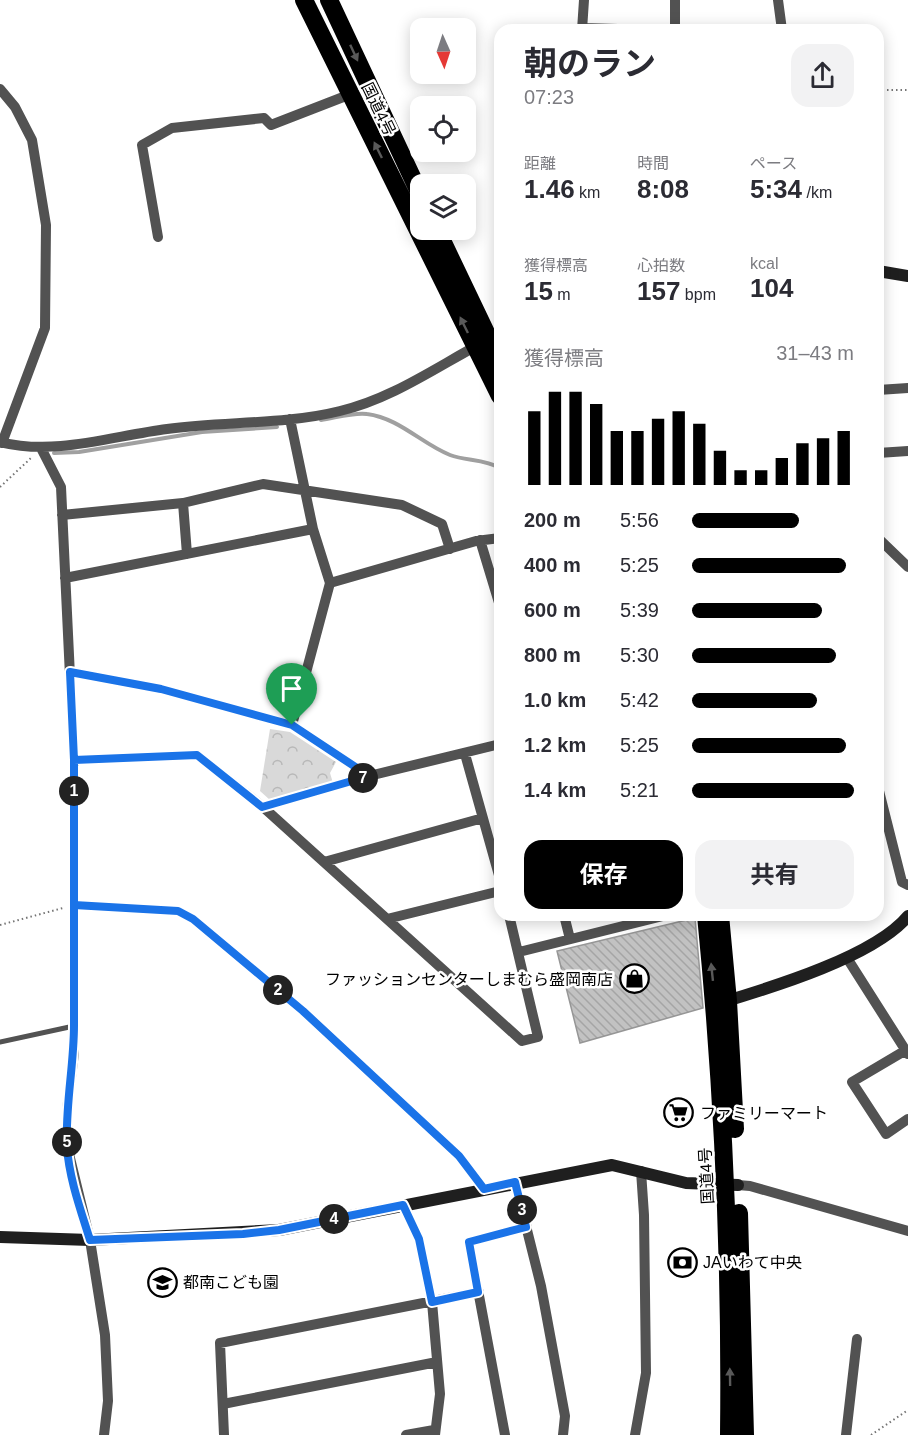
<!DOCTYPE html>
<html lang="ja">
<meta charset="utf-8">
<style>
:root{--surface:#fff;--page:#f2f2f3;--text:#2b2b33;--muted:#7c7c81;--accent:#000}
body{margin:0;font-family:Helvetica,"Noto Sans JP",sans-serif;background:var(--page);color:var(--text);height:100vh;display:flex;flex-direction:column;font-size:22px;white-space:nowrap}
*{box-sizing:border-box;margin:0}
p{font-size:20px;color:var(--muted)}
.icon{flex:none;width:33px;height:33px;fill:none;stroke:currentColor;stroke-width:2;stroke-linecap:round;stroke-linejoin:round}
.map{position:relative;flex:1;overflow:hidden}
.side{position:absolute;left:494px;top:24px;width:390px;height:897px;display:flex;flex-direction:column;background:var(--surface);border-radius:18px;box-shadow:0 3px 15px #0003}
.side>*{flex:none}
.needle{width:39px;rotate:177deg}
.controls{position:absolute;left:410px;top:18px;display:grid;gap:12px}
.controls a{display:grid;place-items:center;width:66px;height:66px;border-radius:12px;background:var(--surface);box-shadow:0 3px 15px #0003;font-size:30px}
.pin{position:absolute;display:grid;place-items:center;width:51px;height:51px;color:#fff;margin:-62px -26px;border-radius:50% 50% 50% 0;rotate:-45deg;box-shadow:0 0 6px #0007}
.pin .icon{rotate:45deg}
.km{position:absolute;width:30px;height:30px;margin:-15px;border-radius:50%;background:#222;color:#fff;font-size:16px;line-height:30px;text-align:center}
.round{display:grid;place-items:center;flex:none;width:63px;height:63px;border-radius:18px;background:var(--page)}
.summary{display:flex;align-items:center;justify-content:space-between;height:102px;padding:0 30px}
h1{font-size:33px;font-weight:700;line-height:45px}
.stats{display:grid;grid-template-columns:repeat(3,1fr);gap:9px;height:102px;padding:6px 30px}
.stats div{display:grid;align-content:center}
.stats b{font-size:26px;font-weight:700}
.stats small{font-size:16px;font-weight:400}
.stats p{font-size:16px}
.chart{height:168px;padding:12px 30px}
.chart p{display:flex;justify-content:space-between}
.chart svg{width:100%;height:108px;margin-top:6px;stroke:var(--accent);stroke-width:6}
.button{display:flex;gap:12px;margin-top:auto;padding:12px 30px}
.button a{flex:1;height:69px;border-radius:18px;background:var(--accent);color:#fff;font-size:24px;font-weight:700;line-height:69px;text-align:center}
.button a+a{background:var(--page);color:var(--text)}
ul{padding:0 30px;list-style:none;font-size:20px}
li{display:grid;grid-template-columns:96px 72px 1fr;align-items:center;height:45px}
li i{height:15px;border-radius:8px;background:var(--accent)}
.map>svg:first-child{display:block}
</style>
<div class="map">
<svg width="908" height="1435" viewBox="0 0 908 1435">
<defs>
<pattern id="park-crowns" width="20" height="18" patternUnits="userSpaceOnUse" patternTransform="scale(1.5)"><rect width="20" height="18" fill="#d9d9d9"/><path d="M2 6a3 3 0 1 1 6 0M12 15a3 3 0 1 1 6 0" fill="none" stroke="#b8b8b8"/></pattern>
<pattern id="building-back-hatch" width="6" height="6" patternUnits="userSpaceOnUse" patternTransform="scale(1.5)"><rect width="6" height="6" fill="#c2c2c2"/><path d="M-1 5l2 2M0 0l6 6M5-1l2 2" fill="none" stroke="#a5a5a5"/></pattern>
</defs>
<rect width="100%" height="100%" fill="#fff"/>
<!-- park -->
<path fill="url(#park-crowns)" d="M270 729 290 732 336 762 330 773 333 783 270 800 260 791Z"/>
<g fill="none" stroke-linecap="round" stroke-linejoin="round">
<!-- stream -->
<path stroke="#a0a0a0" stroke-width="4" d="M321 420C335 418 354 412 367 414 399 418 422 444 450 455 466 461 485 459 500 468
M54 453 79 452 202 432 277 427"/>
</g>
<!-- building -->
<path fill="url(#building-back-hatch)" stroke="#969696" stroke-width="1.5" d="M695 918 703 1008 580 1043 557 951Z"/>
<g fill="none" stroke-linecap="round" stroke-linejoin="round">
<!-- path -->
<path stroke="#747474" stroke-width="2" stroke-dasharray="1.5 3" stroke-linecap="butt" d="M878 90H908
M0 487 31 458
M0 925 63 908
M871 1435 908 1410"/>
<!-- lane -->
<path stroke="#525252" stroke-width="5" d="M0 1042 74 1026"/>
<!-- street -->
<path stroke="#525252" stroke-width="10" d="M675 0V30
M778 0 782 30
M582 28 654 30
M582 30 584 0
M0 89 15 107 32 140 46 225 45 328 2 443
M158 237 142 145 172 128 264 118 271 125 351 94
M878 390 908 388
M290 419 313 529 330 583 292 725
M0 442C56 456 112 436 167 429 225 421 284 425 340 411 391 399 435 368 480 344
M41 448 61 487 74 760V1053L67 1110 68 1150 90 1240 105 1335 108 1401 104 1435
M878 453 908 451
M183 503 187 554
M62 515 183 503 263 484 402 505 442 524 450 549
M878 538 908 567
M480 540 500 606
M65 578 313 529
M330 583 476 541 500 538
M70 672 161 689 292 725 369 776
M465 754 500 879
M74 760 197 755 263 807 522 1041 538 1037 509 915
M878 787 902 882 908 885
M263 807 369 776 500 744
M324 862 483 818
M74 905 178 911 193 919 303 1011 459 1156 484 1189
M564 915 570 939
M387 919 500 891
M519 952 667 915
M847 958 908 1054
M906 1050 852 1082 886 1134 908 1119
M515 1182 541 1286 565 1416 563 1435
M738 1185 750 1186 908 1231
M403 1205 419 1239 432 1302 440 1394 435 1435
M223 1404 437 1362
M224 1435 220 1343 479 1292
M406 1435 434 1430
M505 1435 469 1242 527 1227
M635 1435 646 1373 644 1215 641 1171
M846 1435 857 1339"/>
<!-- secondary -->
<path stroke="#1f1f1f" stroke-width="12" d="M878 271 908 276
M723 1002C773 987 875 956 908 916
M0 1237 90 1240 279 1230 612 1165 686 1183 738 1185"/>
<!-- highway -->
<path stroke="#000" stroke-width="18" d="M304 0 500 396
M329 0 420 194
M437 230 500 362
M706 915C723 1088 731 1261 729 1435
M720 915 728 1001 735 1129
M739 1213 745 1435"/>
</g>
<!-- one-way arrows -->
<defs><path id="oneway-solid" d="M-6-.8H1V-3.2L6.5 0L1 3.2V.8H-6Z" transform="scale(1.5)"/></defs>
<g fill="#595959">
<use href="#oneway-solid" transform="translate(354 53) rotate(65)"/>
<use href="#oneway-solid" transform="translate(378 150) rotate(-116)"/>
<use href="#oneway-solid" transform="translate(464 325) rotate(-116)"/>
<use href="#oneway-solid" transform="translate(712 972) rotate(-96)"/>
<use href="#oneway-solid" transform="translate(730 1377) rotate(-91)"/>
</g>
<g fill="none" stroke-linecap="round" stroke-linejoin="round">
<defs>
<path id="route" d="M292 725 161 689 70 672 74 760V905L178 911 193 919 303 1011 459 1156 484 1189 515 1182 526 1227 469 1242 478 1292 432 1302 419 1239 403 1205 279 1230 243 1234 90 1240C81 1211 69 1178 67 1147 65 1106 74 1066 74 1025 74 937 74 848 74 760L197 755 262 807 369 776 292 725"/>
</defs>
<!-- route casing -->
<use href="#route" stroke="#fff" stroke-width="12"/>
<!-- route -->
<use href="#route" stroke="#1a73e8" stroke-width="8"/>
</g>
<!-- icons -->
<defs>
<symbol id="shop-ring" viewBox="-11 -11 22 22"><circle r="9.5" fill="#fff" stroke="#000" stroke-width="1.5"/><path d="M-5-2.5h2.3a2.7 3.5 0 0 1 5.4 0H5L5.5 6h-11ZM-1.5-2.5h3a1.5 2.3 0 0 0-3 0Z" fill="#000"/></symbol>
<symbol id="supermarket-ring" viewBox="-11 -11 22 22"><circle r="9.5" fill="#fff" stroke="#000" stroke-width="1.5"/><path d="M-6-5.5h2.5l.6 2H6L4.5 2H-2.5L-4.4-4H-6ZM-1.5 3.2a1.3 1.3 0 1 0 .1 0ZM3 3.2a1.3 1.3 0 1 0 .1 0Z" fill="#000"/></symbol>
<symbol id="bank-ring" viewBox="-11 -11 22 22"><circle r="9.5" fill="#fff" stroke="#000" stroke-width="1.5"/><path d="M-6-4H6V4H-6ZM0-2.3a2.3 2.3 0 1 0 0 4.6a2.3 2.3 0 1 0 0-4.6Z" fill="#000"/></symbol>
<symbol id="school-ring" viewBox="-11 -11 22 22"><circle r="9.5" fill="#fff" stroke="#000" stroke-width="1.5"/><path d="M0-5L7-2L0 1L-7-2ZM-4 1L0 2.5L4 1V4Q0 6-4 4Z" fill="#000"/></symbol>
</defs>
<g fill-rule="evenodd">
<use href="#shop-ring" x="618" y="962" width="33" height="33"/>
<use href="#supermarket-ring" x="662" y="1096" width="33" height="33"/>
<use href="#bank-ring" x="666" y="1246" width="33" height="33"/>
<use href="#school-ring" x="146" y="1266" width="33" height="33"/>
</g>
<g text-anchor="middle" stroke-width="5" stroke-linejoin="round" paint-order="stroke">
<!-- street labels -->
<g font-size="16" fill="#000" stroke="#fff">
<text transform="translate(379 109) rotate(64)" y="6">国道4号</text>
<text transform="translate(706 1176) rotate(-93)" y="6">国道4号</text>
</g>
<!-- poi labels -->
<g font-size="16" fill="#000" stroke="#fff" text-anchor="start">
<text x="613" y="985" text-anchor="end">ファッションセンターしまむら盛岡南店</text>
<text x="700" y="1119">ファミリーマート</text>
<text x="703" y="1268">JAいわて中央</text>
<text x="183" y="1288">都南こども園</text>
</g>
</g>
</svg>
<div class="controls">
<a><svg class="needle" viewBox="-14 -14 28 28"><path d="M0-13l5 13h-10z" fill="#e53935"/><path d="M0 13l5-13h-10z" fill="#7c7c81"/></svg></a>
<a><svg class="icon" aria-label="locate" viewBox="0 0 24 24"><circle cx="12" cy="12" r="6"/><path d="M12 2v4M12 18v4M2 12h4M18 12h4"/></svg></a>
<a><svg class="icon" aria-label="layers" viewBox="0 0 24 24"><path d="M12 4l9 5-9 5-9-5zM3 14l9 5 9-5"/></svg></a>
</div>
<div class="pin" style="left:292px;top:725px;background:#1e9e55"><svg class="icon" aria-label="arrive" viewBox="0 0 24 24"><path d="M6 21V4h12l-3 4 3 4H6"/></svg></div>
<b class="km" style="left:74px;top:791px">1</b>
<b class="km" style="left:278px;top:990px">2</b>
<b class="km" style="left:522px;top:1210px">3</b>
<b class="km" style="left:334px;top:1219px">4</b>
<b class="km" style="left:67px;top:1142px">5</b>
<b class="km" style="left:363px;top:778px">7</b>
<section class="side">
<div class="summary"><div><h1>朝のラン</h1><p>07:23</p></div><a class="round"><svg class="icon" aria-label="share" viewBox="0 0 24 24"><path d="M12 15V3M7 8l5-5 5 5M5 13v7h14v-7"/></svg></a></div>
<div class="stats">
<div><p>距離</p><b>1.46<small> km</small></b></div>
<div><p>時間</p><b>8:08</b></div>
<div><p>ペース</p><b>5:34<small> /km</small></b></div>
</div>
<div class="stats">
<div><p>獲得標高</p><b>15<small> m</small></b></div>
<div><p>心拍数</p><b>157<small> bpm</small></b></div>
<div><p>kcal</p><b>104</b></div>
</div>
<div class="chart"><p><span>獲得標高</span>31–43 m</p>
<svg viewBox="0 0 160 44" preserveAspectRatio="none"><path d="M5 44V14M15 44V6M25 44V6M35 44V11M45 44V22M55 44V22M65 44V17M75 44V14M85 44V19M95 44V30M105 44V38M115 44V38M125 44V33M135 44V27M145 44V25M155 44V22"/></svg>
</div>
<ul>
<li><b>200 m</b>5:56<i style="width:66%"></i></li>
<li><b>400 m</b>5:25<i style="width:95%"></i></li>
<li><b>600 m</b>5:39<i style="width:80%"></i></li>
<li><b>800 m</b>5:30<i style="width:89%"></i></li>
<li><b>1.0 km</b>5:42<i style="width:77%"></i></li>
<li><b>1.2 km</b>5:25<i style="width:95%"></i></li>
<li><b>1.4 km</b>5:21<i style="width:100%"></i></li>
</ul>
<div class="button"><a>保存</a><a>共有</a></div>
</section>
</div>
